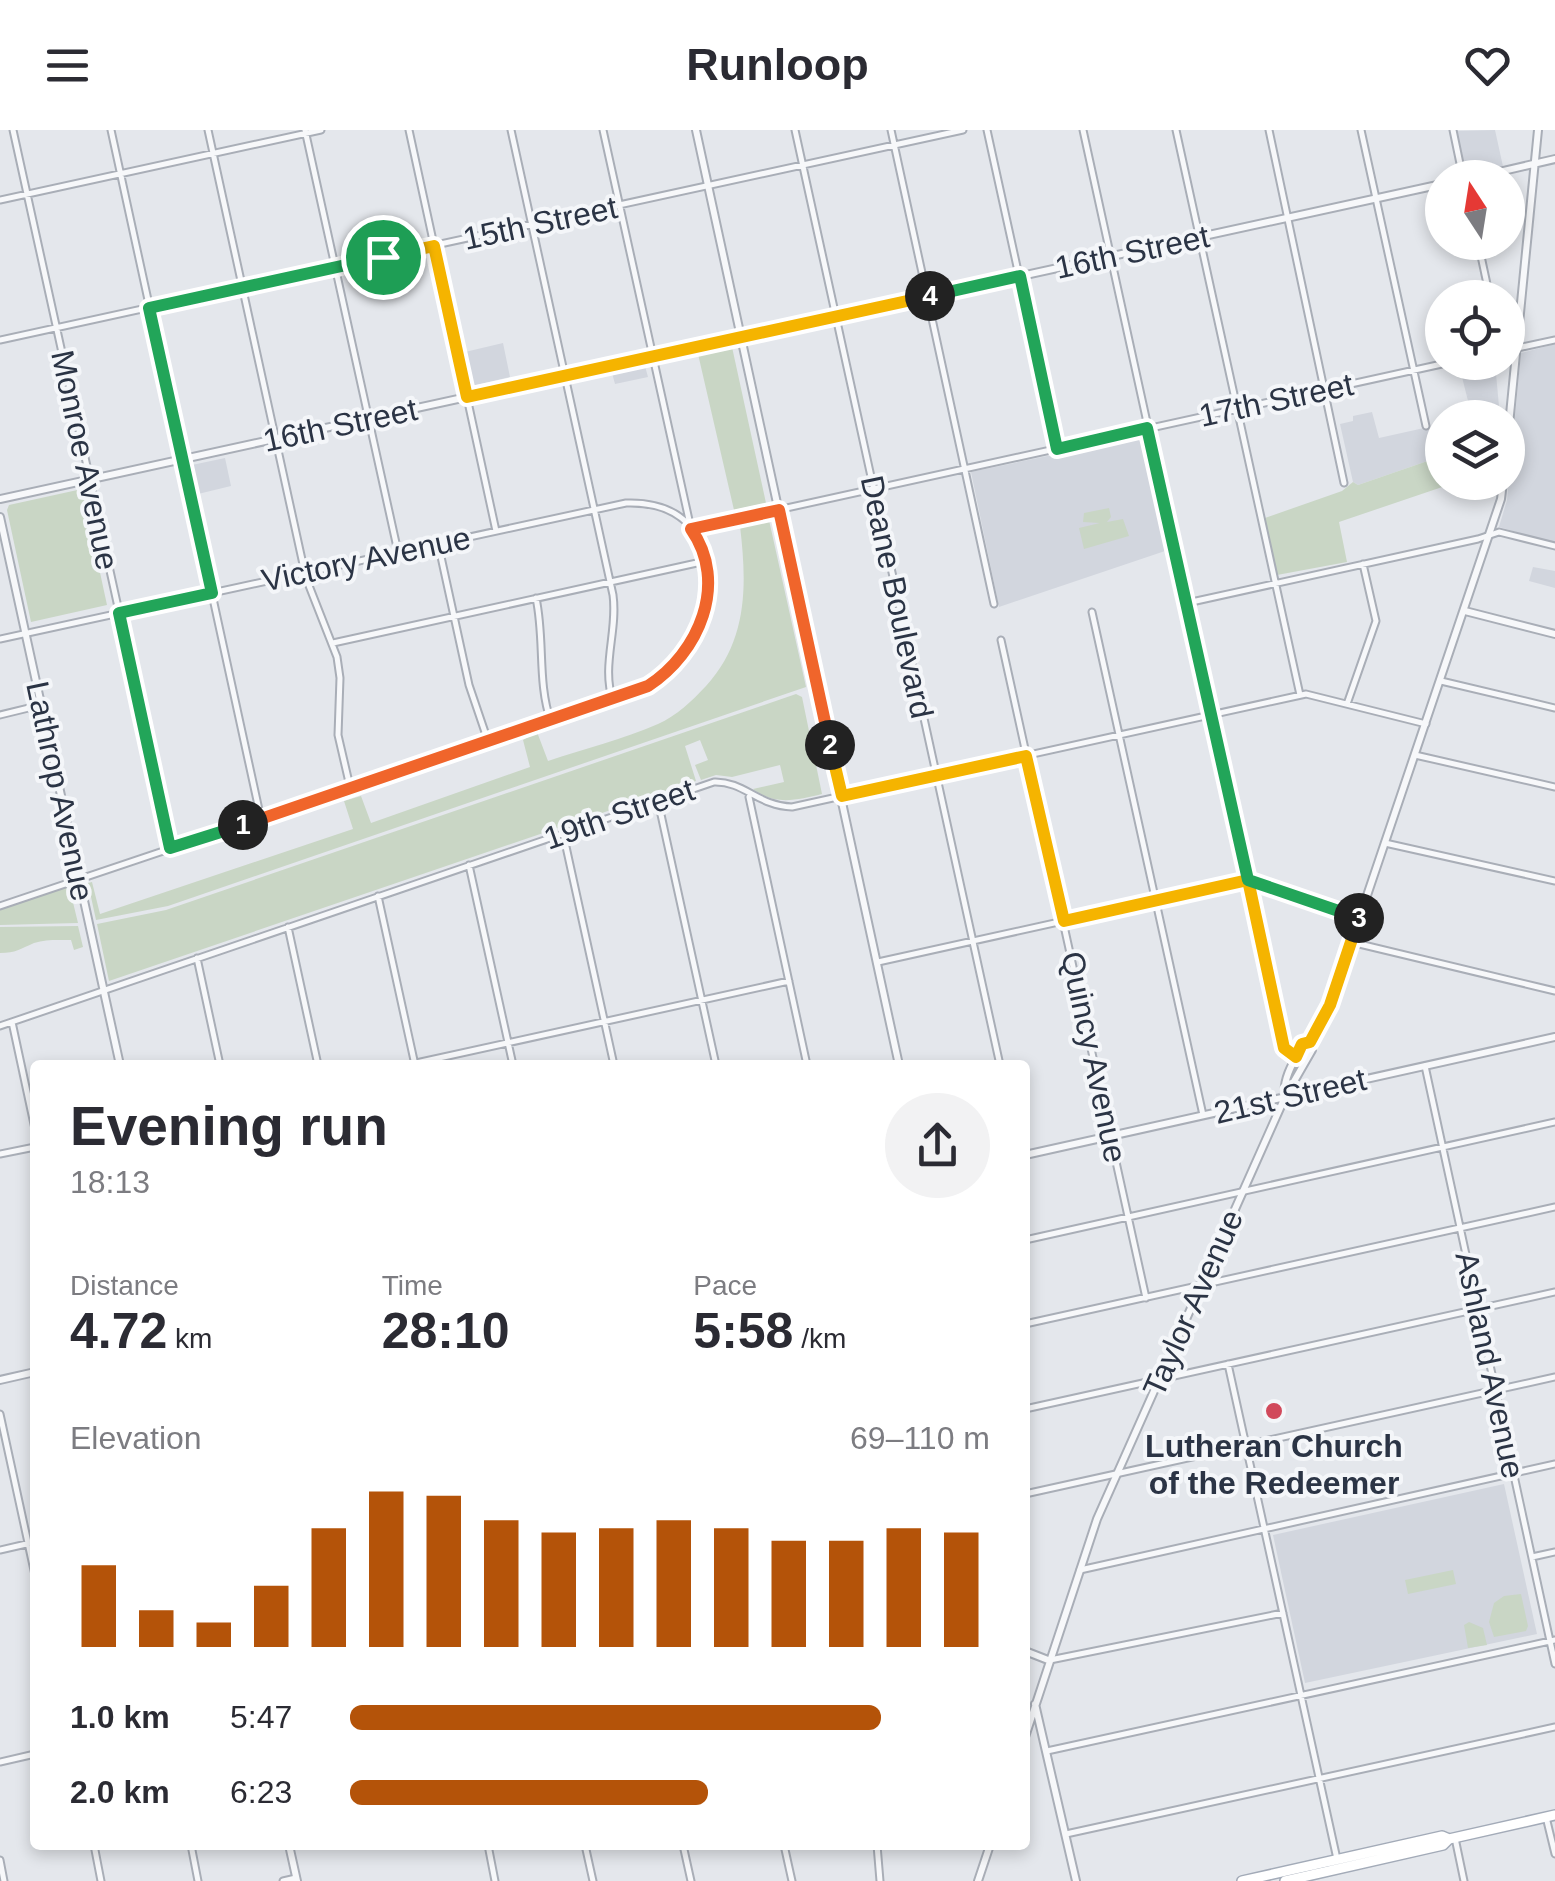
<!DOCTYPE html>
<meta charset="utf-8">
<style>
:root{--surface:#fff;--page:#f2f2f3;--text:#2b2b33;--muted:#7c7c81;--accent:#b45309}
body{margin:0;font-family:Arial,sans-serif;background:var(--page);color:var(--text);height:100vh;display:flex;flex-direction:column;font-size:38px;white-space:nowrap}
*{box-sizing:border-box;margin:0}
p{font-size:32px;color:var(--muted)}
.icon{flex:none;width:55px;height:55px;fill:none;stroke:currentColor;stroke-width:2;stroke-linecap:round;stroke-linejoin:round}
.map{position:relative;flex:1;overflow:hidden}
.drawer{position:absolute;left:30px;top:930px;width:1000px;height:790px;display:flex;flex-direction:column;background:var(--surface);border-radius:10px;box-shadow:0 5px 15px #0003}
.drawer>*{flex:none}
.needle{width:65px;rotate:348deg}
.fabs{position:absolute;left:1425px;top:30px;display:grid;gap:20px}
.fabs a{display:grid;place-items:center;width:100px;height:100px;border-radius:50%;background:var(--surface);box-shadow:0 5px 15px #0003;font-size:50px}
.pin{position:absolute;display:grid;place-items:center;width:85px;height:85px;color:#fff;margin:-42px;border:5px solid #fff;border-radius:50%;box-shadow:0 2px 10px #0007}
.km{position:absolute;width:50px;height:50px;margin:-25px;border-radius:50%;background:#222;color:#fff;font-size:28px;line-height:50px;text-align:center}
.round{display:grid;place-items:center;flex:none;width:105px;height:105px;border-radius:52px;background:var(--page)}
.headline{display:flex;align-items:center;justify-content:space-between;height:170px;padding:0 40px}
h1{font-size:55px;font-weight:600;line-height:75px}
.stats{display:grid;grid-template-columns:repeat(3,1fr);gap:15px;height:170px;padding:10px 40px}
.stats div{display:grid;align-content:center}
.stats b{font-size:50px;font-weight:600}
.stats small{font-size:28px;font-weight:400}
.stats p{font-size:28px}
.chart{height:280px;padding:20px 40px}
.chart p{display:flex;justify-content:space-between}
.chart svg{width:100%;height:180px;margin-top:10px;stroke:var(--accent);stroke-width:6}
ul{padding:0 40px;list-style:none;font-size:32px}
li{display:grid;grid-template-columns:160px 120px 1fr;align-items:center;height:75px}
li i{height:25px;border-radius:12px;background:var(--accent)}
header{display:flex;justify-content:space-between;align-items:center;height:130px;padding:0 40px;background:var(--surface);font-size:45px;font-weight:600}
.map>svg:first-child{display:block}
</style>
<header><svg class="icon" aria-label="menu" viewBox="0 0 24 24"><path d="M4 6h16M4 12h16M4 18h16"/></svg>Runloop<svg class="icon" aria-label="heart" viewBox="0 0 24 24"><path d="M12 20l-8-8c-3-5 5-10 8-4 3-6 11-1 8 4z"/></svg></header>
<div class="map">
<svg width="1555" height="1751" viewBox="0 0 1555 1751">
<rect width="100%" height="100%" fill="#e4e7ec"/>
<!-- built -->
<path fill="#d2d6de" d="M1495 0 1504 41 1463 47 1453 1Z
M503 213 510 247 472 256 465 222Z
M1555 214V413L1499 397 1507 370 1521 223Z
M1471 232 1495 233 1500 287H1472L1459 235Z
M645 236 648 247 615 254 612 243Z
M1372 282 1379 308 1442 294V326L1358 355 1353 352 1340 294 1353 291V286Z
M1138 307 1142 308 1168 420 999 477 971 342Z
M225 328 231 356 198 364 192 335Z
M1533 437 1555 441V458L1529 451Z
M1504 1354 1537 1504 1305 1553 1273 1405Z"/>
<!-- green -->
<path fill="#c9d6c5" d="M732 217 766 373 734 380 698 224Z
M1442 326V352L1454 353 1339 392 1347 432 1277 445 1265 388 1342 361 1353 352 1358 355Z
M82 359 107 475 31 492 7 380 9 375Z
M1109 378 1111 387 1107 392 1123 389 1129 406 1084 419 1079 398 1100 393 1083 392 1084 383Z
M769 390 806 557 168 776 96 790 88 753 92 752 100 784 353 699 344 671 361 666 371 693 530 637 523 610 537 602 548 631C584 619 623 609 658 594 676 586 692 571 706 556 748 510 747 455 740 396Z
M796 564 802 567 822 664C797 670 775 676 753 659L784 652 780 635 732 647 716 645 701 650 695 635 708 630 700 610 685 616 696 651 109 851 97 794 166 780Z
M69 756 78 793 0 795V779Z
M78 796 83 817 74 820 71 810C59 810 46 809 34 813 20 819 16 823 0 823V797Z
M1453 1440 1456 1454 1408 1464 1405 1450Z
M1521 1464 1528 1496 1526 1501 1494 1507 1489 1492 1494 1473 1504 1466Z
M1469 1492 1483 1498 1487 1515 1468 1518 1464 1495Z"/>
<g fill="none" stroke-linecap="round" stroke-linejoin="round">
<defs>
<path id="minor" d="M13 0 171 718
M111 0 261 689
M208 0 306 448 337 527 340 548 338 605 351 661
M305 0 398 422
M409 0 496 401
M511 0 613 465C618 501 601 536 613 571
M603 0 691 399 1451 232
M795 0 1000 935
M891 0 994 474
M987 0 1057 319
M1083 0 1284 918 1296 927
M1176 0 1300 565
M1269 0 1344 353
M1361 0 1426 296
M1453 0 1463 48
M0 70 321 0
M1478 112 1490 168
M0 210 963 0
M1508 220 1555 210
M438 413 469 555 489 614
M536 468C545 510 537 552 551 592
M1187 473 1478 409 1499 402 1555 416
M1092 482 1203 985
M0 509 626 373C741 369 725 517 639 561L0 776
M1001 510 1146 1168
M333 513 706 431
M1441 551 1555 578
M1347 574 1376 491 1363 434
M0 585 41 575
M1415 625 1555 657
M749 667 807 935
M658 671 716 935
M563 703 614 935
M1385 713 1555 751
M469 735 513 935
M378 766 415 935
M288 797 318 935
M1351 812 1555 861
M197 828 220 935
M878 832 1249 750 1360 788
M12 892 35 999
M0 896 714 652C744 651 758 676 792 677L1306 564 1426 594
M407 935 789 851
M1425 936 1555 1534
M0 1024 35 1017
M1025 1110 1555 992
M1025 1194 1555 1077
M1228 1234 1337 1729
M1025 1279 1555 1162
M0 1284 35 1445
M1025 1364 1555 1247
M0 1420 35 1412
M1532 1427 1555 1422
M1080 1440 1555 1334
M1050 1530 1283 1483
M1047 1621 1555 1510
M0 1632 35 1624
M1546 1687 1555 1724
M1066 1704 1555 1597
M1455 1708 1464 1751
M94 1715 101 1751
M191 1715 198 1751
M488 1715 495 1751
M585 1715 593 1751
M683 1715 691 1751
M784 1715 792 1751
M877 1715 880 1751
M0 1730 4 1751
M283 1751 296 1748"/>
<path id="tertiary" d="M696 0 899 935
M1473 48 1555 29
M1508 305 1538 0
M0 369 1442 54
M0 387 120 935
M1465 481 1555 504
M1285 966C1282 949 1295 929 1303 914L1310 912
M1025 1025 1555 907
M0 1250 35 1242
M1025 1521 1048 1530
M1035 1574 1076 1751
M1025 1607 1097 1389 1285 967 1312 920 1310 912 1330 875 1501 369 1503 352
M289 1715 297 1751
M978 1751 990 1715"/>
<path id="primary" d="M1242 1751 1442 1706 1449 1709 1555 1685
M1285 1751 1443 1715 1449 1709"/>
</defs>
<!-- minor casing -->
<use href="#minor" stroke="#a9aeb7" stroke-width="9"/>
<!-- tertiary casing -->
<use href="#tertiary" stroke="#a9aeb7" stroke-width="10"/>
<!-- primary casing -->
<use href="#primary" stroke="#a3abb8" stroke-width="12"/>
<!-- minor -->
<use href="#minor" stroke="#f7f8fa" stroke-width="5"/>
<!-- tertiary -->
<use href="#tertiary" stroke="#f7f8fa" stroke-width="6"/>
<!-- primary -->
<use href="#primary" stroke="#fff" stroke-width="9"/>
</g>
<g fill="none" stroke-linecap="round" stroke-linejoin="round">
<defs>
<path id="split-1" d="M243 695 170 718 119 483 212 463 149 178 383 127"/>
<path id="split-2" d="M243 695 648 556C699 523 729 453 691 399L779 380 830 615"/>
<path id="split-3" d="M830 615 842 666 1026 626 1064 791 1248 750 1284 918 1296 927 1302 914 1310 912 1330 875 1359 788"/>
<path id="split-4" d="M930 166 1020 146 1057 319 1147 298 1248 750 1359 788"/>
<path id="split-5" d="M383 127 434 116 467 267 930 166"/>
</defs>
<!-- split-1 casing -->
<use href="#split-1" stroke="#fff" stroke-width="20"/>
<!-- split-2 casing -->
<use href="#split-2" stroke="#fff" stroke-width="20"/>
<!-- split-3 casing -->
<use href="#split-3" stroke="#fff" stroke-width="20"/>
<!-- split-4 casing -->
<use href="#split-4" stroke="#fff" stroke-width="20"/>
<!-- split-5 casing -->
<use href="#split-5" stroke="#fff" stroke-width="20"/>
<!-- split-1 -->
<use href="#split-1" stroke="#22a559" stroke-width="12"/>
<!-- split-2 -->
<use href="#split-2" stroke="#f0652b" stroke-width="12"/>
<!-- split-3 -->
<use href="#split-3" stroke="#f5b400" stroke-width="12"/>
<!-- split-4 -->
<use href="#split-4" stroke="#22a559" stroke-width="12"/>
<!-- split-5 -->
<use href="#split-5" stroke="#f5b400" stroke-width="12"/>
</g>
<!-- markers -->
<circle fill="#d1495b" stroke="#f4f6f9" stroke-width="4" cx="1274" cy="1281" r="10"/>
<g text-anchor="middle" stroke-width="8" stroke-linejoin="round" paint-order="stroke">
<!-- street labels -->
<g font-size="32" fill="#2b3445" stroke="#f4f6f9">
<text transform="translate(540 93) rotate(-12)" y="11">15th Street</text>
<text transform="translate(1132 122) rotate(-12)" y="11">16th Street</text>
<text transform="translate(1276 270) rotate(-12)" y="11">17th Street</text>
<text transform="translate(340 295) rotate(-12)" y="11">16th Street</text>
<text transform="translate(85 330) rotate(78)" y="11">Monroe Avenue</text>
<text transform="translate(366 429) rotate(-12)" y="11">Victory Avenue</text>
<text transform="translate(897 467) rotate(78)" y="11">Deane Boulevard</text>
<text transform="translate(60 661) rotate(78)" y="11">Lathrop Avenue</text>
<text transform="translate(619 684) rotate(-19)" y="11">19th Street</text>
<text transform="translate(1094 927) rotate(78)" y="11">Quincy Avenue</text>
<text transform="translate(1290 966) rotate(-13)" y="11">21st Street</text>
<text transform="translate(1193 1173) rotate(-66)" y="11">Taylor Avenue</text>
<text transform="translate(1490 1235) rotate(78)" y="11">Ashland Avenue</text>
</g>
<!-- poi labels -->
<g font-size="32" font-weight="bold" fill="#2b3445" stroke="#f4f6f9">
<text x="1274" y="1327">Lutheran Church<tspan x="1274" dy="37">of the Redeemer</tspan></text>
</g>
</g>
</svg>
<div class="fabs">
<a><svg class="needle" viewBox="-14 -14 28 28"><path d="M0-13l5 13h-10z" fill="#e53935"/><path d="M0 13l5-13h-10z" fill="#7c7c81"/></svg></a>
<a><svg class="icon" aria-label="locate" viewBox="0 0 24 24"><circle cx="12" cy="12" r="6"/><path d="M12 2v4M12 18v4M2 12h4M18 12h4"/></svg></a>
<a><svg class="icon" aria-label="layers" viewBox="0 0 24 24"><path d="M12 4l9 5-9 5-9-5zM3 14l9 5 9-5"/></svg></a>
</div>
<div class="pin" style="left:383px;top:127px;background:#1e9e55"><svg class="icon" aria-label="arrive" viewBox="0 0 24 24"><path d="M6 21V4h12l-3 4 3 4H6"/></svg></div>
<b class="km" style="left:243px;top:695px">1</b>
<b class="km" style="left:830px;top:615px">2</b>
<b class="km" style="left:1359px;top:788px">3</b>
<b class="km" style="left:930px;top:166px">4</b>
<section class="drawer">
<div class="headline"><div><h1>Evening run</h1><p>18:13</p></div><a class="round"><svg class="icon" aria-label="share" viewBox="0 0 24 24"><path d="M12 15V3M7 8l5-5 5 5M5 13v7h14v-7"/></svg></a></div>
<div class="stats">
<div><p>Distance</p><b>4.72<small> km</small></b></div>
<div><p>Time</p><b>28:10</b></div>
<div><p>Pace</p><b>5:58<small> /km</small></b></div>
</div>
<div class="chart"><p><span>Elevation</span>69–110 m</p>
<svg viewBox="0 0 160 44" preserveAspectRatio="none"><path d="M5 44V24M15 44V35M25 44V38M35 44V29M45 44V15M55 44V6M65 44V7M75 44V13M85 44V16M95 44V15M105 44V13M115 44V15M125 44V18M135 44V18M145 44V15M155 44V16"/></svg>
</div>
<ul>
<li><b>1.0 km</b>5:47<i style="width:83%"></i></li>
<li><b>2.0 km</b>6:23<i style="width:56%"></i></li>
</ul>
</section>
</div>
